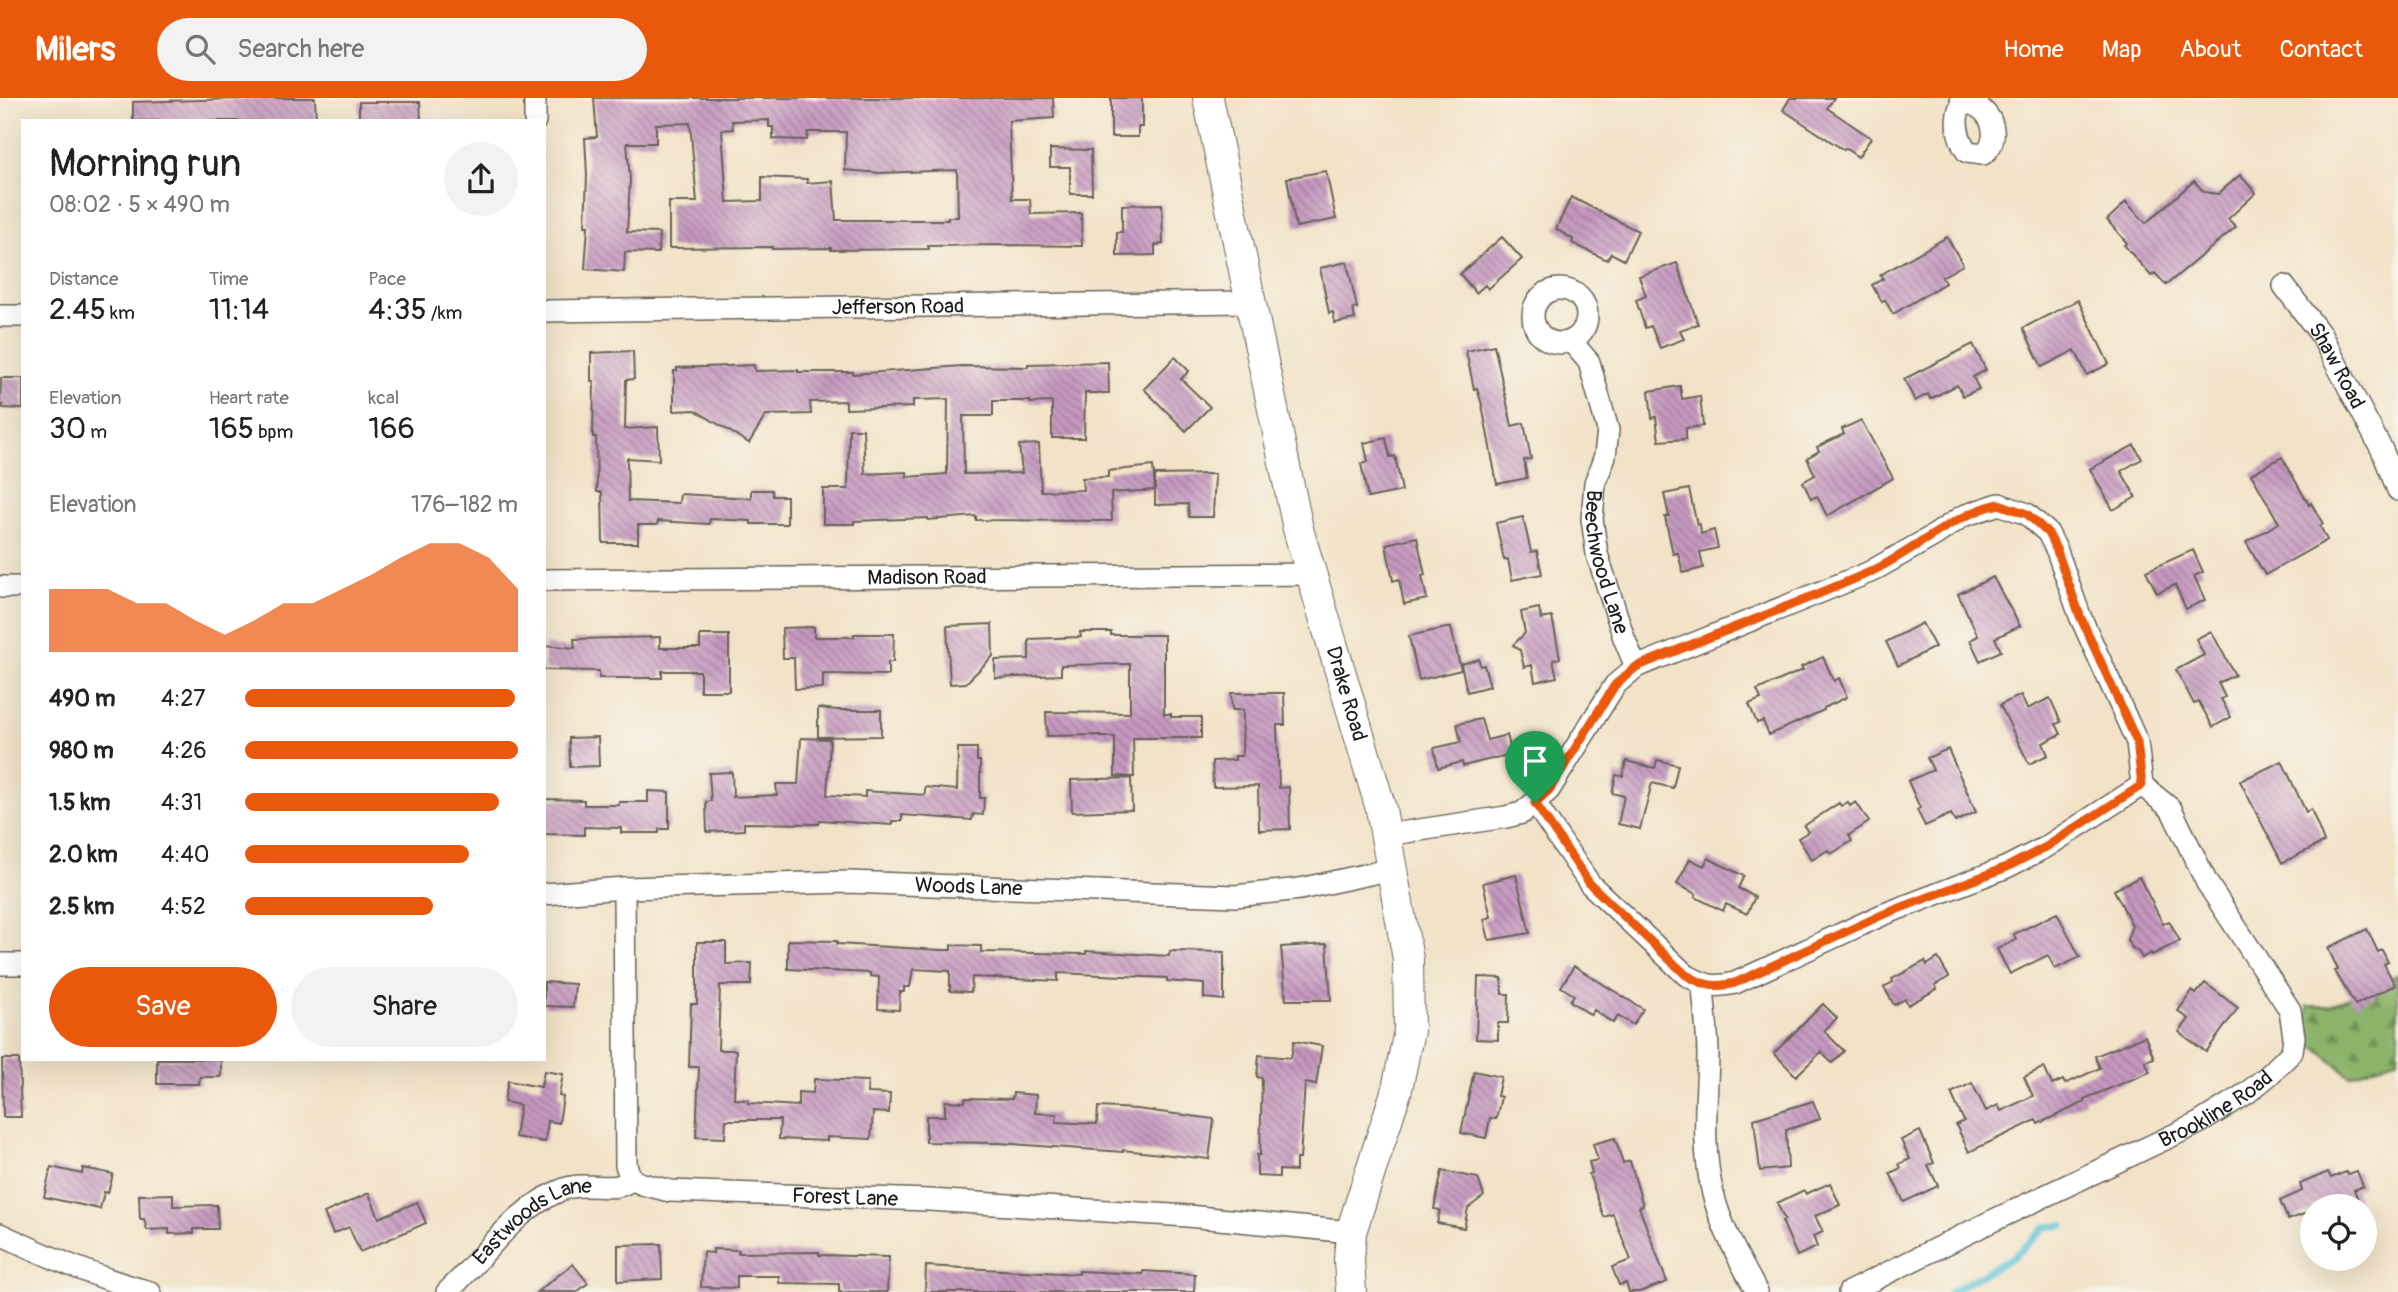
<!DOCTYPE html>
<meta charset="utf-8">
<style>
:root{--surface:#fff;--page:#f2f2f2;--text:#222;--muted:#767676;--accent:#ea580c}
body{margin:0;font-family:Pangolin,sans-serif;background:var(--page);color:var(--text);height:100vh;display:flex;flex-direction:column;font-size:26px;white-space:nowrap}
*{box-sizing:border-box;margin:0}
p{font-size:23px;color:var(--muted)}
.icon{flex:none;width:38px;height:38px;fill:none;stroke:currentColor;stroke-width:2;stroke-linecap:round;stroke-linejoin:round}
.map{position:relative;flex:1;overflow:hidden}
.details{position:absolute;left:21px;top:21px;width:525px;height:942px;display:flex;flex-direction:column;background:var(--surface);border-radius:0px;box-shadow:0 7px 28px #0002}
.details>*{flex:none}
.tools{position:absolute;left:2300px;top:1096px;display:grid;gap:14px}
.tools a{display:grid;place-items:center;width:77px;height:77px;border-radius:50%;background:var(--surface);box-shadow:0 7px 28px #0002;font-size:35px}
.pin{position:absolute;display:grid;place-items:center;width:60px;height:60px;color:#fff;margin:-72px -30px;border-radius:50% 50% 50% 0;rotate:-45deg;box-shadow:0 0 7px #0007}
.pin .icon{rotate:45deg}
.round{display:grid;place-items:center;flex:none;width:74px;height:74px;border-radius:37px;background:var(--page)}
.overview{display:flex;align-items:center;justify-content:space-between;height:119px;padding:0 28px}
h1{font-size:38px;font-weight:600;line-height:52px}
.figures{display:grid;grid-template-columns:repeat(3,1fr);gap:10px;height:119px;padding:7px 28px}
.figures div{display:grid;align-content:center}
.figures b{font-size:30px;font-weight:600}
.figures small{font-size:19px;font-weight:400}
.figures p{font-size:19px}
.chart{height:196px;padding:14px 28px}
.chart p{display:flex;justify-content:space-between}
.chart svg{width:100%;height:126px;margin-top:7px;fill:var(--accent);opacity:.7}
.action{display:flex;gap:14px;margin-top:auto;padding:14px 28px}
.action a{flex:1;height:80px;border-radius:42px;background:var(--accent);color:#fff;font-size:28px;font-weight:600;line-height:80px;text-align:center}
.action a+a{background:var(--page);color:var(--text)}
ul{padding:0 28px;list-style:none;font-size:23px}
li{display:grid;grid-template-columns:112px 84px 1fr;align-items:center;height:52px}
li i{height:18px;border-radius:9px;background:var(--accent)}
header{display:flex;align-items:center;gap:42px;box-sizing:border-box;height:98px;padding:0 35px;background:var(--accent);color:#fff}
header strong{font-size:33px}
nav{display:flex;gap:38px;margin-inline-start:auto;font-size:24px}
.search{width:490px;height:63px;background:var(--page);display:flex;align-items:center;gap:18px;box-sizing:border-box;padding:0 24px;border-radius:38px;color:var(--muted);font-size:26px}
.map>svg:first-child{display:block}
</style>
<header>
<strong>Milers</strong>
<div class="search"><svg class="icon" aria-label="search" viewBox="0 0 24 24"><circle cx="10" cy="10" r="6"/><path d="M15 15l6 6"/></svg>Search here</div>
<nav><a>Home</a><a>Map</a><a>About</a><a>Contact</a></nav>
</header>
<div class="map">
<svg width="2398" height="1194" viewBox="0 0 2398 1194">
<defs>
<pattern id="forest-firs" width="22" height="20" patternUnits="userSpaceOnUse" patternTransform="scale(1.75)"><rect width="22" height="20" fill="#8bb36a"/><path d="M5 1l3.5 6h-7zM16 11l3.5 6h-7z" fill="#719156"/></pattern>
<pattern id="building-back-hatch" width="6" height="6" patternUnits="userSpaceOnUse" patternTransform="scale(1.75)"><rect width="6" height="6" fill="#c598bf"/><path d="M-1 5l2 2M0 0l6 6M5-1l2 2" fill="none" stroke="#9f7b9a"/></pattern>
</defs>
<rect width="100%" height="100%" fill="#f7f3e8"/>
<filter id="ink" filterUnits="userSpaceOnUse"><feTurbulence type="fractalNoise" baseFrequency=".0143" numOctaves="2"/><feDisplacementMap in="SourceGraphic" scale="14" xChannelSelector="R" yChannelSelector="G"/><feConvolveMatrix kernelMatrix="1 2 1 2 8 2 1 2 1" color-interpolation-filters="sRGB"/></filter>
<filter id="wash" filterUnits="userSpaceOnUse"><feTurbulence type="fractalNoise" baseFrequency=".00686" numOctaves="4" result="noise"/><feDisplacementMap in="SourceGraphic" scale="28" xChannelSelector="R" yChannelSelector="G"/><feGaussianBlur stdDeviation="1.57" result="paint"/><feColorMatrix in="noise" values="0 0 0 0 0 0 0 0 0 0 0 0 0 0 0 0 0 1.4 0 .05"/><feComposite in="paint" operator="in"/></filter>
<g filter="url(#wash)">
<rect width="100%" height="100%" fill="#f2e3c8"/>
<!-- forest -->
<path fill="url(#forest-firs)" stroke="#546843" stroke-width="2" d="M2398 876V961L2350 978 2307 943 2308 908H2330Z"/>
<g fill="none" stroke-linecap="round" stroke-linejoin="round">
<!-- stream -->
<path stroke="#5bc4d7" stroke-width="7" d="M1950 1194 2013 1159 2046 1129 2063 1127"/>
</g>
<g id="blocks">
<!-- building -->
<path fill="url(#building-back-hatch)" fill-rule="evenodd" d="M275 0H315L316 23H133V4Z
M594 0H1053L1054 20 1009 23 1012 101H1030L1031 116 1081 115 1082 148 1000 147 928 148 929 151 831 152V150L772 151V149L669 150V104H697L690 25 656 26V45H627L630 82 627 134 659 135 658 155 625 154 624 174 585 171 588 128H585L587 77 585 40 597 39ZM769 22V29H773V41L807 42 808 34H846L845 72 880 75 957 72 958 119H948V122H836L833 83 807 85V81L762 79V103L727 104 722 32 733 31 732 23Z
M1111 0H1142V29H1138V39H1111Z
M1790 0H1834L1827 10 1871 40 1858 59 1845 50 1844 52 1783 12Z
M359 4H420L421 22 359 23Z
M1050 51 1091 52 1092 96H1070V69H1050Z
M1326 73 1336 121 1296 129 1287 80Z
M2240 77 2256 95 2228 121 2236 129 2166 187 2155 175 2151 178 2124 147 2127 145 2107 122 2126 104 2146 125 2194 83 2204 94 2218 96Z
M1571 99 1638 133 1624 162 1611 155 1607 162 1572 145 1573 141 1556 131Z
M1162 106 1163 146 1155 147V157L1117 158V134H1122V107Z
M1502 139 1522 161 1488 191 1485 187 1476 195 1460 176Z
M1947 139 1963 167 1942 179 1945 185 1893 216 1885 202 1882 204 1872 187 1883 181 1880 177Z
M1347 164 1357 210H1353L1355 221 1335 225 1333 214 1329 215 1320 170Z
M1677 165 1698 226 1680 232 1684 241 1660 250 1651 228 1645 230 1636 202 1646 198 1639 178Z
M2078 202 2109 266 2087 277 2075 252 2042 269 2023 230Z
M1973 246 1986 272 1973 279 1979 291 1963 298 1957 287 1930 301 1928 296 1915 303 1904 281Z
M1494 247 1512 328 1524 325 1531 361 1524 362 1527 380 1497 386 1482 307 1477 290 1474 291 1466 253Z
M633 253 634 281 626 282 625 331 658 329 659 362 627 360 628 403 679 405 680 396 751 400V392H772L773 398H787V426H751V423L710 421 709 426 658 423 657 427H638V445H603L602 394H597L596 339H593L594 283H591V255Z
M1175 259 1189 273 1181 281 1210 309 1186 333 1144 291Z
M1108 264 1109 295H1085L1084 340H1052V304L1030 305V303H993V318H963L964 376 1022 375 1019 347 1039 346 1041 393 1083 392 1082 380 1108 379V373L1153 368 1155 392 1111 395 1112 423 976 422V418L928 422V420L854 423V426H823V391H848L849 331H863L865 376 907 374V379L947 376 948 301 913 302V309L846 311V303L810 304 811 316 766 317 749 345 695 312 674 313V273H677V270L754 267 755 273 798 272V274H853V276L962 268 1028 269V266Z
M1 280H23V311L3 310V307H0Z
M1680 288 1682 301 1700 298 1703 328 1686 330V341L1659 343 1656 319 1652 320 1649 293Z
M1861 322 1893 380 1827 418 1817 398 1811 401 1803 384 1815 377 1807 360 1819 353 1817 349 1844 336 1842 331Z
M1386 340 1390 359 1395 358 1402 393 1368 400 1361 366 1368 364 1364 345Z
M2134 347 2142 361 2121 373 2136 399 2113 412 2090 371Z
M2282 359 2309 407 2311 405 2323 426 2320 428 2327 442 2265 477 2246 444 2279 425 2251 376Z
M1215 376 1213 419H1189L1188 406 1155 407V377Z
M1689 391 1697 427 1700 426 1701 436 1714 432 1718 450 1700 454 1703 470 1683 475 1678 455 1673 456 1665 419 1669 418 1664 396Z
M1523 419 1531 454 1537 453 1542 476 1512 482 1508 461 1504 462 1496 425Z
M1417 439 1425 477 1422 478 1427 501 1404 506 1399 481 1393 483 1386 446Z
M2193 452 2203 474 2194 478 2205 502 2186 511 2175 487 2157 495 2146 473Z
M1993 479 2020 528 1995 540 2001 553 1980 563 1970 542 1978 538 1958 496Z
M1539 510 1541 521 1552 519 1560 560 1553 562 1557 579 1535 584 1532 567 1524 569 1520 552 1513 547 1525 535 1521 514Z
M1922 525 1935 549 1898 568 1886 544Z
M992 526 993 558 966 585 950 586 947 528Z
M814 529V539H854V536H894L893 564H888V577L823 576V590L795 591 794 560H783L782 530Z
M1446 530H1451L1461 572 1419 582 1409 538Z
M2211 533 2235 577 2218 585 2225 599 2221 601 2231 619 2213 629 2199 604 2194 606 2176 572 2204 557 2196 541Z
M1080 534H1111V537H1164V616H1171V619H1201V640H1133L1134 679 1115 678V639H1100V637L1047 638 1046 614 1130 615V566L1061 567V577L995 580V562L1029 561V541L1081 539Z
M700 537H729V593H700V573H662V580H599V573L544 572V547L575 550 574 541 660 539V550H700Z
M1823 559 1834 583 1839 580 1847 599 1824 610V612L1769 637 1763 623 1757 625 1749 606 1761 601 1757 592 1803 572 1801 569Z
M1479 561 1480 568 1484 567 1490 588 1467 594 1461 566Z
M1231 595H1284L1285 627H1277L1279 690 1289 689 1290 731 1259 732 1258 688 1213 689 1212 663 1235 662V658H1242L1243 612H1232Z
M2021 597 2027 611 2050 600 2061 624 2056 626 2061 636 2043 645 2048 657 2029 666 2000 607Z
M818 610 837 612H881V638L818 639Z
M1481 621 1487 642 1507 637 1512 656 1463 668 1462 664 1438 670 1434 650 1461 644 1457 626Z
M598 639 599 668 570 669 569 640Z
M801 640 830 641 827 697 865 699V693L925 697V689L957 692 958 650H977V663H980V700H984L983 717 973 716 972 722 902 717V723H892V727L820 722 819 726 744 725V732L707 734 706 704 711 703 709 675 732 674 733 699 777 697 776 686H798Z
M1948 651 1976 714 1955 724 1951 716 1925 728 1917 712 1920 710 1908 683 1933 672 1927 660Z
M1657 662 1678 667 1673 690 1652 685 1640 731 1618 726 1624 698 1612 695 1616 677 1623 678 1626 663 1655 670Z
M2282 663 2306 714 2311 711 2324 744 2282 765 2240 683Z
M1131 680 1132 712 1072 714 1071 682Z
M648 693 669 694V731H659V735H621V730L584 729V737L544 736V701L584 702V707H619V704H648Z
M1848 704 1850 708 1856 704 1869 724 1849 737 1852 743 1831 756 1828 752 1812 762 1798 740 1808 734 1804 728 1839 705 1841 708Z
M1708 760 1744 778 1738 790 1755 799 1747 816 1726 806 1723 813 1695 799 1696 796 1677 786 1690 761 1704 768Z
M1516 777 1530 835 1489 842 1484 821 1491 819 1483 785Z
M2139 779 2163 826 2169 823 2180 843 2152 857 2151 855 2142 860 2138 853 2132 850 2127 842 2132 827 2114 792Z
M2057 815 2080 859 2055 871 2048 857 2010 876 1997 851 2016 842 2014 836Z
M2367 831 2378 854 2382 852 2388 864 2384 866 2395 887 2355 907 2335 873 2338 872 2328 850Z
M788 842 837 843V846L941 852H951V847L981 848V854L1086 856V853L1169 858 1170 853 1224 854V902L1204 900V886L1167 883V880L1058 875V883L972 879 971 894 950 893V873L913 871 910 889H904V894H900L899 912 878 911 879 879 870 878V875L788 871Z
M697 844H726V866L752 865 751 887H720L718 952H736L734 1001 748 1002V1005L798 1008V994L813 995 814 981 868 983 867 995 890 996 889 1015 873 1014 871 1041 827 1039V1043L779 1041 780 1022H726L725 1040 696 1039 699 969H689L691 906H697Z
M1327 846 1331 902H1286L1281 849Z
M1938 860 1949 879 1935 887 1937 891 1908 907 1905 901 1894 907 1884 889 1893 884 1892 881 1925 863 1927 867Z
M1574 868 1643 911 1633 927 1618 918 1613 925 1594 912 1591 917 1570 903 1574 897 1561 889Z
M1478 879 1502 880V896H1509L1508 925H1498V942L1476 941Z
M544 884 575 886 573 909 544 908Z
M2205 885 2238 910 2206 954 2179 934 2189 921 2178 913 2192 893 2196 896Z
M1823 906 1837 920 1824 933 1844 953 1832 965 1821 954 1796 978 1774 955Z
M2145 938 2154 960 2145 963 2150 974 2084 1001 2085 1004 2038 1026 2036 1022 1969 1054 1956 1027 1964 1023 1951 995 1972 985 1986 1013 1998 1007 2001 1013 2033 998 2024 979 2044 969 2052 987 2063 982 2065 986 2100 970 2095 958Z
M1294 943 1322 948 1316 987 1305 985 1300 1061H1296V1073L1279 1072V1079L1257 1078V1057H1260L1262 980 1257 979 1259 957 1291 960Z
M2 961H19L21 1019H3Z
M157 961H221V979H200L199 986H157Z
M544 973 563 976 559 998 563 999 559 1025 548 1023 545 1044 515 1039 520 1007 504 1004 508 983 541 989Z
M1474 973 1501 979 1497 998 1501 999 1496 1021 1490 1020 1486 1040 1461 1035Z
M1013 995 1036 997 1035 1015 1057 1016 1056 1024 1097 1026 1098 1009 1137 1011 1214 1021 1209 1061 1123 1052V1054L999 1045 926 1044V1018H945V1003L965 1004V1000L1012 1001Z
M1813 1003 1820 1021 1786 1032 1788 1070 1760 1073 1754 1021Z
M1920 1033 1934 1065 1928 1067 1938 1088 1904 1104 1890 1075 1901 1070 1899 1066 1910 1061 1901 1042Z
M1615 1040 1623 1065 1630 1063 1643 1108 1639 1109 1667 1184 1639 1194H1629L1626 1185 1619 1187 1612 1169 1631 1162 1613 1116 1604 1119 1589 1076 1592 1075 1589 1064 1598 1062 1593 1046Z
M51 1069 82 1076 83 1070 113 1076 108 1095 104 1094 100 1111 44 1099Z
M1442 1073 1478 1080 1484 1098 1468 1110 1464 1130 1437 1125 1440 1112 1434 1111Z
M2357 1073 2363 1088 2354 1092 2358 1101 2344 1108H2312V1113L2288 1122 2280 1103 2302 1093 2300 1086 2328 1074 2331 1080 2346 1074 2347 1076Z
M1830 1085 1840 1107 1815 1118 1823 1134 1813 1138 1817 1149 1797 1158 1782 1123 1785 1122 1777 1105 1804 1092 1806 1096Z
M369 1095 379 1120 417 1104 426 1125 360 1154 349 1129 333 1136 324 1115Z
M173 1096V1108L217 1107 218 1131H194V1135L169 1136V1131L147 1132 144 1121H140L139 1097Z
M661 1146 662 1181 618 1183V1147Z
M713 1151 739 1152 738 1155 819 1154V1157L889 1159 887 1194H839V1186L779 1185V1178H737V1190L701 1189 703 1154 713 1155Z
M573 1166 588 1185 577 1194H537Z
M926 1168 1079 1176V1173L1143 1176V1173L1195 1176 1194 1194H925Z"/>
</g>
</g>
<g filter="url(#ink)">
<use href="#blocks" fill-opacity="0" stroke="#676258" stroke-width="2"/>
<g fill="none" stroke-linecap="round" stroke-linejoin="round">
<defs>
<g id="street">
<path d="M535 0V23"/>
<path d="M1961 0C1967 5 1975 6 1981 11 1996 23 1998 45 1983 56L1967 54C1957 38 1953 19 1963 3"/>
<path id="s1" d="M2284 188 2321 237 2382 352 2398 392"/>
<circle cx="1560" cy="218" r="27"/>
<path id="s2" d="M544 213 1250 204"/>
<path d="M0 218H23"/>
<path id="s3" d="M1571 243 1589 264 1608 332 1605 358 1595 385 1592 421 1597 456 1624 540 1636 569"/>
<path id="s4" d="M544 482 1311 476"/>
<path d="M0 489H23"/>
<path d="M1535 705 1590 786 1686 877C1706 888 1713 890 1735 885L1882 817 2007 769 2046 749 2142 687"/>
<path d="M1386 737 1506 719 1522 715 1549 692 1615 587 1636 569 1870 474 1935 437 1963 418 1999 406 2027 416 2048 435 2057 453 2080 518 2137 644 2142 687"/>
<path id="s5" d="M624 790 626 1067 631 1081 642 1086 670 1093 929 1102 1188 1118 1351 1134"/>
<path id="s6" d="M544 796 624 790 848 784 1235 798 1300 791 1392 771"/>
<path d="M0 866H23"/>
<path d="M1703 887C1704 910 1708 934 1708 957 1707 1004 1701 1048 1713 1096 1722 1131 1740 1163 1757 1194"/>
<path d="M0 1136C49 1159 97 1180 150 1194"/>
<path id="s7" d="M447 1194C485 1159 514 1110 564 1091 587 1082 617 1097 631 1081"/>
<path id="s8" d="M1849 1194 1990 1124 2199 1025 2247 995 2269 977 2292 954 2294 939 2290 912 2207 785 2171 711 2142 687"/>
</g>
<g id="secondary">
<path id="s9" d="M1208 0 1298 431 1381 711 1408 861 1409 933 1397 991 1351 1134 1349 1162 1351 1194"/>
</g>
</defs>
<!-- street casing -->
<use href="#street" stroke="#676258" stroke-width="24"/>
<!-- secondary casing -->
<use href="#secondary" stroke="#676258" stroke-width="32"/>
<!-- street -->
<use href="#street" stroke="#fff" stroke-width="21"/>
<!-- secondary -->
<use href="#secondary" stroke="#fff" stroke-width="30"/>
</g>
</g>
<g fill="none" stroke-linecap="round" stroke-linejoin="round" filter="url(#ink)">
<defs>
<path id="route" d="M1999 406 2027 416 2048 435 2057 453 2080 518 2137 644 2142 687 2046 749 2007 769 1882 817 1735 885C1713 890 1706 888 1686 877L1590 786 1535 705 1549 692 1615 587 1636 569C1713 537 1792 508 1868 475 1912 455 1953 416 1999 406Z"/>
</defs>
<!-- route casing -->
<use href="#route" stroke="#fff" stroke-width="14"/>
<!-- route -->
<use href="#route" stroke="#ea580c" stroke-width="9"/>
</g>
<g text-anchor="middle" stroke-width="7" stroke-linejoin="round" paint-order="stroke">
<!-- street labels -->
<g font-size="21" fill="#1c1c1c" stroke="#f7f3e8">
<text dy="7" stroke="none"><textPath href="#s2" startOffset="354">Jefferson Road</textPath></text>
<text dy="7" stroke="none"><textPath href="#s1" startOffset="96">Shaw Road</textPath></text>
<text dy="7" stroke="none"><textPath href="#s3" startOffset="234">Beechwood Lane</textPath></text>
<text dy="7" stroke="none"><textPath href="#s4" startOffset="383">Madison Road</textPath></text>
<text dy="7" stroke="none"><textPath href="#s9" startOffset="612">Drake Road</textPath></text>
<text dy="7" stroke="none"><textPath href="#s6" startOffset="425">Woods Lane</textPath></text>
<text dy="7" stroke="none"><textPath href="#s8" startOffset="410">Brookline Road</textPath></text>
<text dy="7" stroke="none"><textPath href="#s5" startOffset="508">Forest Lane</textPath></text>
<text dy="7" stroke="none"><textPath href="#s7" startOffset="114">Eastwoods Lane</textPath></text>
</g>
</g>
</svg>
<div class="tools">
<a><svg class="icon" aria-label="locate" viewBox="0 0 24 24"><circle cx="12" cy="12" r="6"/><path d="M12 2v4M12 18v4M2 12h4M18 12h4"/></svg></a>
</div>
<div class="pin" style="left:1535px;top:705px;background:#1e9e55"><svg class="icon" aria-label="arrive" viewBox="0 0 24 24"><path d="M6 21V4h12l-3 4 3 4H6"/></svg></div>
<section class="details">
<div class="overview"><div><h1>Morning run</h1><p>08:02 · 5 × 490 m</p></div><a class="round"><svg class="icon" aria-label="share" viewBox="0 0 24 24"><path d="M12 15V3M7 8l5-5 5 5M5 13v7h14v-7"/></svg></a></div>
<div class="figures">
<div><p>Distance</p><b>2.45<small> km</small></b></div>
<div><p>Time</p><b>11:14</b></div>
<div><p>Pace</p><b>4:35<small> /km</small></b></div>
</div>
<div class="figures">
<div><p>Elevation</p><b>30<small> m</small></b></div>
<div><p>Heart rate</p><b>165<small> bpm</small></b></div>
<div><p>kcal</p><b>166</b></div>
</div>
<div class="chart"><p><span>Elevation</span>176–182 m</p>
<svg viewBox="0 0 160 44" preserveAspectRatio="none"><path d="M0 44V22L10 22L20 22L30 27L40 27L50 33L60 38L70 33L80 27L90 27L100 22L110 17L120 11L130 6L140 6L150 11L160 22V44z"/></svg>
</div>
<ul>
<li><b>490 m</b>4:27<i style="width:99%"></i></li>
<li><b>980 m</b>4:26<i style="width:100%"></i></li>
<li><b>1.5 km</b>4:31<i style="width:93%"></i></li>
<li><b>2.0 km</b>4:40<i style="width:82%"></i></li>
<li><b>2.5 km</b>4:52<i style="width:69%"></i></li>
</ul>
<div class="action"><a>Save</a><a>Share</a></div>
</section>
</div>
